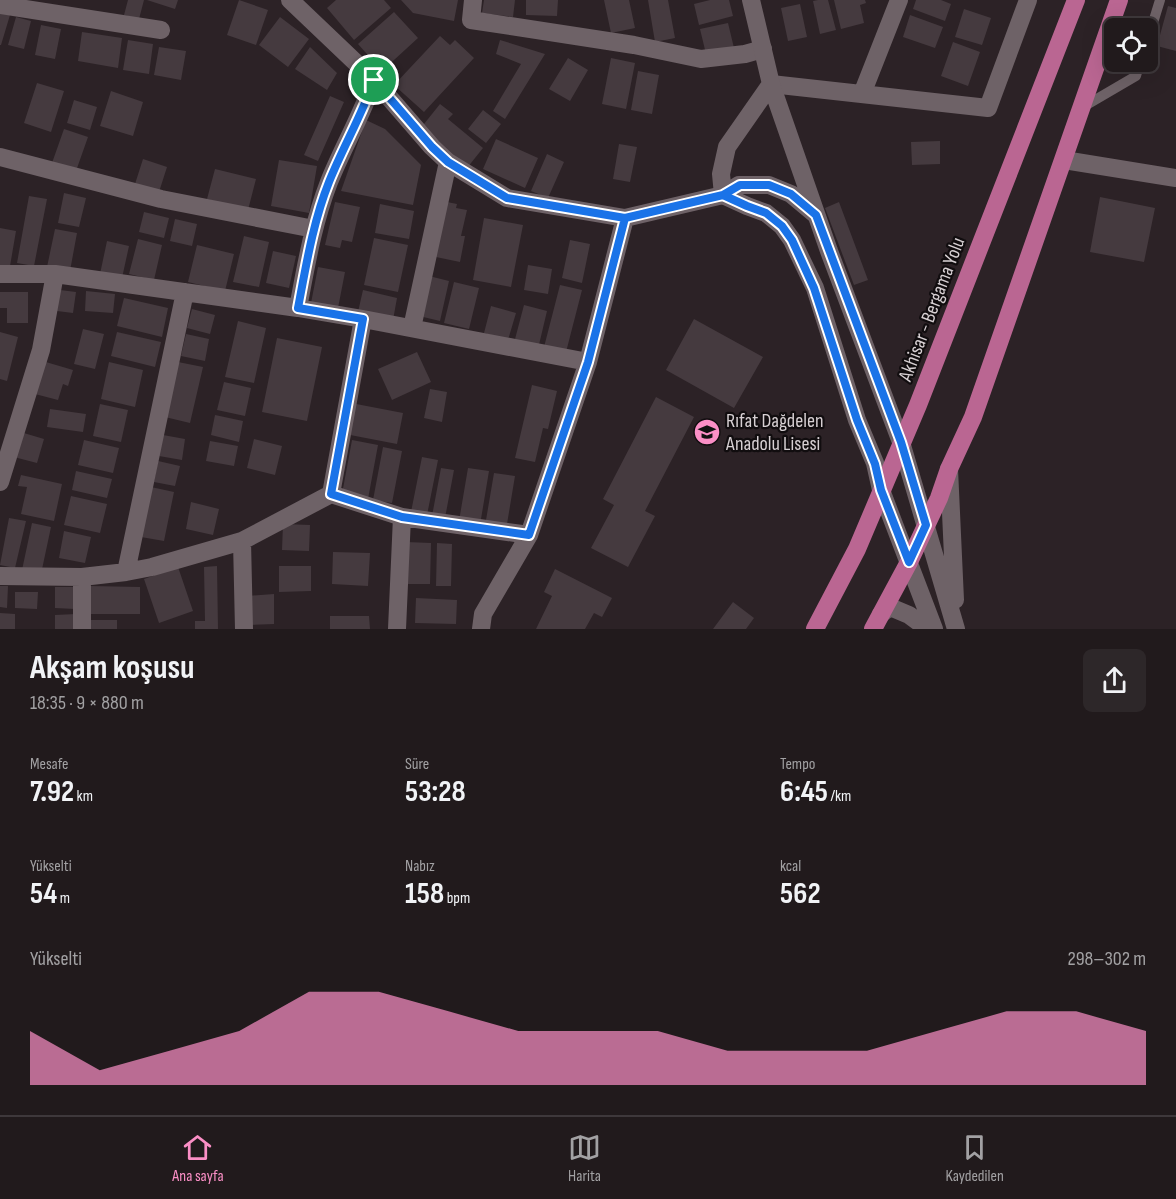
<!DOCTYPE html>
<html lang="tr">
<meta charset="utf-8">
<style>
:root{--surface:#211a1c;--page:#2d2729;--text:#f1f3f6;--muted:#a2a1a3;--line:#3e383b;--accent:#fb8fc6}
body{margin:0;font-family:"Sofia Sans Condensed",sans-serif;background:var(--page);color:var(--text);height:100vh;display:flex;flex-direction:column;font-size:22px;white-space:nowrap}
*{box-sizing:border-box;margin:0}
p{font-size:20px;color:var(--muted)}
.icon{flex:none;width:33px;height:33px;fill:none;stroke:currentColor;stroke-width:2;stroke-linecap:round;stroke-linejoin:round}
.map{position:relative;height:629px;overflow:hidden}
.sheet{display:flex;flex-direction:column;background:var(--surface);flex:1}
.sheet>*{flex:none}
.controls{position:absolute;left:1104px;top:18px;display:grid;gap:12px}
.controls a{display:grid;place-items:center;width:54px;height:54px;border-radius:9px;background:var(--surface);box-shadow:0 6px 24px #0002,0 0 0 2px var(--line);font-size:30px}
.pin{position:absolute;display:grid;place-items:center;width:51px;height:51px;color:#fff;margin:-26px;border:3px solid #fff;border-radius:50%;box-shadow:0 2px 6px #0007}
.round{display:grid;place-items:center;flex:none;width:63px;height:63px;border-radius:9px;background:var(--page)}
.head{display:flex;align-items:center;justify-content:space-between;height:102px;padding:0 30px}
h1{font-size:33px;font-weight:700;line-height:45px}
.figures{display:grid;grid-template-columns:repeat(3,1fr);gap:9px;height:102px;padding:6px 30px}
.figures div{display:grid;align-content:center}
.figures b{font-size:30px;font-weight:700}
.figures small{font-size:16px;font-weight:400}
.figures p{font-size:16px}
.chart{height:168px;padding:12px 30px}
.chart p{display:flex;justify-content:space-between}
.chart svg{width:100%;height:108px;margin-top:6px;fill:var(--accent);opacity:.7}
.dock{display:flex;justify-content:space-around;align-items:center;height:84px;border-top:2px solid var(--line);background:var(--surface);font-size:16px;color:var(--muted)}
.dock a{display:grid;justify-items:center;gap:3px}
.dock .active{color:var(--accent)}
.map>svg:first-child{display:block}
</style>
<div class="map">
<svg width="1176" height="629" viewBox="0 0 1176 629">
<rect width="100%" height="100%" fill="#2c2226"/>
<!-- building -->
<path fill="#453a3f" d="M128 0H144L139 19 124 15Z
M147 0H178L175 9Z
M239 0 268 10 256 45 227 35Z
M336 0H384L391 8 354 40 327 8Z
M401 0H458L454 21 413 13Z
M484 0H515L513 17 482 13Z
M526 0H558L557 16 526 15Z
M604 0H629L635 28 611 33Z
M648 0H668L675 38 655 42Z
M710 0H729L733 16 699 25 694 4Z
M818 0H828L836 30 820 34 813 1Z
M834 0H865L866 3 860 5 864 23 841 29Z
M916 0H941L951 4 945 21 913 9Z
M800 4 807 37 788 41 781 8Z
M1168 6 1176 8V51L1157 46Z
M964 9 991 18 982 45 955 37Z
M0 12 10 15 1 45H0Z
M394 12 418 38 382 71 358 44Z
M910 15 943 27 935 48 903 37Z
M16 17 31 21 24 49 8 45Z
M280 17 309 39 288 67 259 45Z
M728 23 734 48 706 54 700 29Z
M41 25 61 29 55 59 35 55Z
M82 32 122 38 118 68 78 61Z
M440 36 450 45 455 40 474 58 424 112 394 85Z
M128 40 153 44 149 74 123 70Z
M500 40 545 54 505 119 493 111 521 64 496 54Z
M953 42 980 52 968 86 941 76Z
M159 47 186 51 181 80 154 75Z
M310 47 337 73 327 90 295 69Z
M568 58 588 70 570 101 549 89Z
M611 58 635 63 626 109 602 104Z
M638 71 659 75 652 114 631 110Z
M37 83 64 91 51 132 24 123Z
M111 91 143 102 133 136 100 126Z
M330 96 344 102 318 161 304 155Z
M74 100 97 107 90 130 67 123Z
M440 104 453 114 448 119 483 148 467 168 420 129Z
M483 110 501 124 486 143 468 129Z
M366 120 385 129 421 165 413 205 341 191Z
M64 129 88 137 76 171 52 163Z
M496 139 538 158 525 188 483 169Z
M940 141V164L912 165 911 142Z
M619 144 637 147 630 182 613 179Z
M547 154 564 162 548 198 531 191Z
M143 159 167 167 159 192 135 184Z
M279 160 317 166 309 213 271 206Z
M215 169 256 179 248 210 207 199Z
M64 193 86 198 79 227 58 223Z
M29 196 47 199 34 266 17 263Z
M1100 197 1155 208 1144 262 1090 252Z
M335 202 360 207 352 242 342 240 340 248 325 245Z
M447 202 457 204 456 208 467 210 461 236H465L460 262 436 257Z
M839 202 868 280 854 285 825 208Z
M380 204 414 211 409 239 375 233Z
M144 212 169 218 164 238 139 232Z
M484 218 523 225 511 287 473 280Z
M175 219 197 224 192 246 170 241Z
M0 228 16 231 9 272 0 271Z
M55 229 77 233 70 271 47 267Z
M244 236 269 242 259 287 233 282Z
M374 238 408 245 398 292 364 285Z
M138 239 162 245 154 280 129 274Z
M570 240 590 244 582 283 562 278Z
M107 241 129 246 122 278 100 274Z
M197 245 234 254 225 291 188 282Z
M273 251 296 256 289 288 266 283Z
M528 265 552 269 548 294 524 290Z
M318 267 345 272 338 308 311 303Z
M429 276 449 281 440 321 419 316Z
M454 282 479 288 469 329 444 323Z
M560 285 582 290 565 356 543 351Z
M52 289 76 292 73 313 49 310Z
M363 290 397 298 393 320 358 312Z
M86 291 115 294 113 313 85 311Z
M0 292H28V323H7V308H0Z
M124 298 168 308 162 337 117 326Z
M524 305 547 311 538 349 514 343Z
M491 306 516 313 508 340 484 333Z
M192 309 215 315 210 334 187 328Z
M694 319 763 357 734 408 666 370Z
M238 321 266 328 254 383 225 377Z
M83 329 104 334 95 369 74 364Z
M0 332 18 337 7 381 0 379Z
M117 332 161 342 155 367 111 356Z
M186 334 209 339 205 361 181 356Z
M277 338 322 347 307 421 262 412Z
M417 352 431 382 392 400 378 369Z
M39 360 73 370 68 386 63 384 58 400 35 394Z
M109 362 143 370 135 407 101 399Z
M178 362 203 367 190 423 165 417Z
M224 382 251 388 245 416 217 410Z
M532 385 557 391 548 429 543 428 535 462 515 458Z
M430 389 447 392 442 422 424 418Z
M656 397 694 417 645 511 655 516 628 567 591 548 614 505 603 499Z
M351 403 403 413 397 444 345 434Z
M100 404 128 410 121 442 93 436Z
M50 409 86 414 83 432 47 427Z
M215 415 243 421 239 442 211 435Z
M17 431 44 439 37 463 10 456Z
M163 435 185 439 182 460 159 456Z
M254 439 282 446 275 475 247 468Z
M84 440 119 448 113 473 78 465Z
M352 440 378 445 368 499 342 494Z
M210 441 238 446 234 466 206 461Z
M383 447 402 451 392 503 373 500Z
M422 457 438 460 427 515 411 512Z
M158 461 180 466 175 486 154 482Z
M441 468 454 470 445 518 432 516Z
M468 468 489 471 480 525 459 521Z
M76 471 112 479 107 498 72 490Z
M494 473 515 476 506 530 485 526Z
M21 475 62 484 54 521 21 514 27 487 18 486Z
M151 487 174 492 164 541 141 537Z
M71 496 107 504 100 533 64 525Z
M191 502 219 509 213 535 186 529Z
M9 518 26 521 15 568 0 565Z
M32 523 51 527 41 574 22 570Z
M283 524 310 525 309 551 282 550Z
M64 531 91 537 85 563 59 558Z
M406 542 431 543 430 584H404Z
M437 543 452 544 451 586H436Z
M333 552 370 553 368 586 332 584Z
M217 566 218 629H195V621H205L204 567Z
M279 566H311V591L279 592Z
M178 567 193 611 159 623 144 579Z
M555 569 612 598 602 617 594 613 585 629H536L552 596 544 592Z
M0 586H8L7 608 0 607Z
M90 586 140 587V614H89Z
M55 587H75V609L55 608Z
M15 592H38L37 609 15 608Z
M274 594V624L247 625V596Z
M416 598 457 600 456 624 415 623Z
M733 602 754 618 746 629H713Z
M0 613 15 614V629H0Z
M76 614V629H55V615Z
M330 616H369L370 629H330Z
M91 620H117V629H90Z"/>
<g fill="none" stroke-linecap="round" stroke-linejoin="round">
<!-- lane -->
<path stroke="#6e6267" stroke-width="10" d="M1148 39 1160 0
M1083 107 1136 76 1140 62"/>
<!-- street -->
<path stroke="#6e6267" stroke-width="18" d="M290 0 374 80 432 147 448 162 507 198 625 218 723 195
M473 0 471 20 634 45 701 59 745 54 763 49
M0 5 161 30
M771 84 988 108 1028 0
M862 94 899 0
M0 157 161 199 314 229
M1064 160 1176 178
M0 274H55L298 308 363 319 588 362
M298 308C306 266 313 223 329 182 343 147 362 115 374 80
M412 328 448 162
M0 482 41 350 55 274
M331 494 402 517 529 535
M242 541 244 629
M126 572 185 292
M0 576 82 577 126 572 152 567 242 541 331 494 363 319
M82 577V629
M397 629 402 517
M481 629 483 614 529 535 588 362 625 218"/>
<!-- secondary -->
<path stroke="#6e6267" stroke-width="18" d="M751 0 771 84 829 251 901 442 956 629
M723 195 747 206 766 213 782 226 792 240 815 288 857 420 875 463 881 490 934 629
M723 195 721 174 727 147 771 84
M723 195 739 185H769L791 194 815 214
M949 469 955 600
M881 614 890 607 909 615 928 629"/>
<!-- primary -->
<path stroke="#ba6692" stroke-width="18" d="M815 629 857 549 918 405 1076 0
M873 629 909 562 939 498 949 469 973 417 1119 0"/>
</g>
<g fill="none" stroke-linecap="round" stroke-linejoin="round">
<defs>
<path id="route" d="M374 80C362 115 343 147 329 182 313 222 306 266 298 308L363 319 331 494 402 517 529 535 588 362 625 218 723 195 740 185H769L791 194 816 215 901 442 926 525 909 562 881 490 875 464 857 420 814 288 792 240 782 226 766 213 747 206 723 195 625 218 507 198 448 162 432 147 374 80"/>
</defs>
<!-- route casing -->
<use href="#route" stroke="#fff" stroke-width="12"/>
<!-- route -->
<use href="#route" stroke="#1a73e8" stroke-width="8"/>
</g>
<!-- icons -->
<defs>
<symbol id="school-disc" viewBox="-11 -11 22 22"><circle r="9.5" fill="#fb8fc6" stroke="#110d0f"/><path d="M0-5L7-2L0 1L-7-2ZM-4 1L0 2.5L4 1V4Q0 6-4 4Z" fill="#111"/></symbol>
</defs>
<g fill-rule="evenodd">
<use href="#school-disc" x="692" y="417" width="30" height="30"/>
</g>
<g text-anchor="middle" stroke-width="4.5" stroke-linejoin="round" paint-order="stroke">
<!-- street labels -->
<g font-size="20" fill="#d7d0d3" stroke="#110d0f">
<text transform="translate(931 309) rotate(-69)" y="7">Akhisar - Bergama Yolu</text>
</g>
<!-- poi labels -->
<g font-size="20" fill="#d7d0d3" stroke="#110d0f" text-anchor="start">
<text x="726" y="427">Rıfat Dağdelen<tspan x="726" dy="23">Anadolu Lisesi</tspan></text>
</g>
</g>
</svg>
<div class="controls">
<a><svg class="icon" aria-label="locate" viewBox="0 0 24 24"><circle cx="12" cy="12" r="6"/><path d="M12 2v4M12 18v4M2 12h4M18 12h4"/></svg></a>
</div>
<div class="pin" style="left:374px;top:80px;background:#1e9e55"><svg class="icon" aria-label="arrive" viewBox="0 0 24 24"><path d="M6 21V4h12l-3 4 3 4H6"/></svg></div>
</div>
<section class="sheet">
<div class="head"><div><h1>Akşam koşusu</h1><p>18:35 · 9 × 880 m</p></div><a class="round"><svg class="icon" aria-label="share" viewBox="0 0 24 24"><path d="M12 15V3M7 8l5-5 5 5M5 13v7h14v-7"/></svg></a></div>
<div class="figures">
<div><p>Mesafe</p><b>7.92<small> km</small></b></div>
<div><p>Süre</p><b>53:28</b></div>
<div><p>Tempo</p><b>6:45<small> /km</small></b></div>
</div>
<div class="figures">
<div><p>Yükselti</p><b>54<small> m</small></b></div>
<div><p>Nabız</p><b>158<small> bpm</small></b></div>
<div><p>kcal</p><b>562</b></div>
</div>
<div class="chart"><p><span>Yükselti</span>298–302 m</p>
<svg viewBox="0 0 160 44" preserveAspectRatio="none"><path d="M0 44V22L10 38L20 30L30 22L40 6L50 6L60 14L70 22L80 22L90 22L100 30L110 30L120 30L130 22L140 14L150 14L160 22V44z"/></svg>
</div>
</section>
<nav class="dock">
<a class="active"><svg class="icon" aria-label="home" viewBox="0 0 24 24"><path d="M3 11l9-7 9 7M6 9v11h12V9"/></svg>Ana sayfa</a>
<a><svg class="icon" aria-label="map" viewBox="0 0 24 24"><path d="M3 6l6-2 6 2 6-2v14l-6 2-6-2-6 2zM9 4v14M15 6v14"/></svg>Harita</a>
<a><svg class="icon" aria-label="saved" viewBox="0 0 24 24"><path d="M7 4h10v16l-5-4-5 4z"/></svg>Kaydedilen</a>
</nav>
